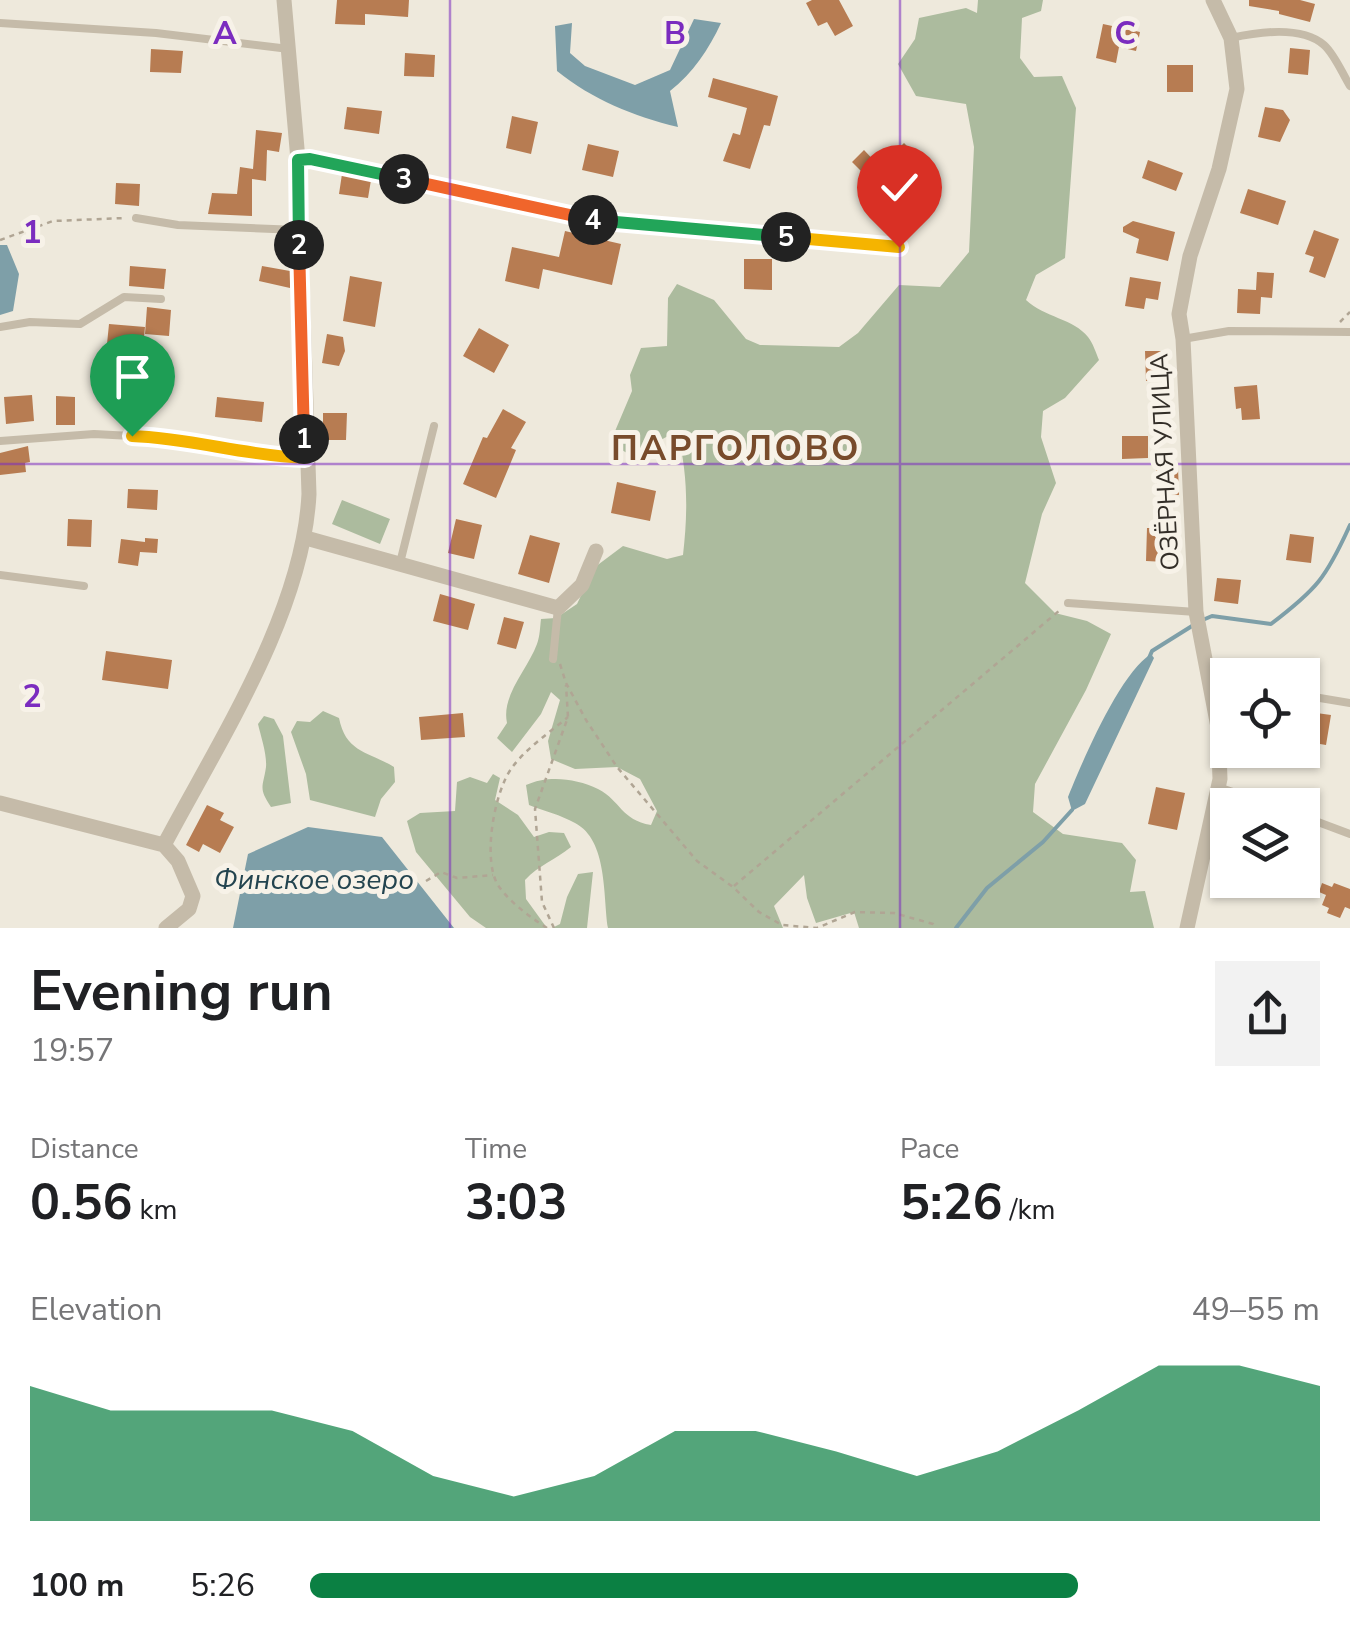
<!DOCTYPE html>
<meta charset="utf-8">
<style>
:root{--surface:#fff;--page:#f2f2f2;--text:#202124;--muted:#757577;--accent:#0b8043}
body{margin:0;font-family:"Nunito Sans",sans-serif;background:var(--page);color:var(--text);height:100vh;display:flex;flex-direction:column;font-size:38px;white-space:nowrap}
*{box-sizing:border-box;margin:0}
p{font-size:32px;color:var(--muted)}
.icon{flex:none;width:55px;height:55px;fill:none;stroke:currentColor;stroke-width:2;stroke-linecap:round;stroke-linejoin:round}
.map{position:relative;height:928px;overflow:hidden}
.side{display:flex;flex-direction:column;background:var(--surface);flex:1}
.side>*{flex:none}
.tools{position:absolute;left:1210px;top:658px;display:grid;gap:20px}
.tools a{display:grid;place-items:center;width:110px;height:110px;border-radius:0px;background:var(--surface);box-shadow:0 2px 8px #0004;font-size:50px}
.pin{position:absolute;display:grid;place-items:center;width:85px;height:85px;color:#fff;margin:-102px -42px;border-radius:50% 50% 50% 0;rotate:-45deg;box-shadow:0 0 10px #0007}
.pin .icon{rotate:45deg}
.km{position:absolute;width:50px;height:50px;margin:-25px;border-radius:50%;background:#222;color:#fff;font-size:28px;line-height:50px;text-align:center}
.round{display:grid;place-items:center;flex:none;width:105px;height:105px;border-radius:0px;background:var(--page)}
.overview{display:flex;align-items:center;justify-content:space-between;height:170px;padding:0 30px}
h1{font-size:55px;font-weight:700;line-height:75px}
.stats{display:grid;grid-template-columns:repeat(3,1fr);gap:15px;height:170px;padding:10px 30px}
.stats div{display:grid;align-content:center}
.stats b{font-size:50px;font-weight:700}
.stats small{font-size:28px;font-weight:400}
.stats p{font-size:28px}
.chart{height:280px;padding:20px 30px}
.chart p{display:flex;justify-content:space-between}
.chart svg{width:100%;height:180px;margin-top:10px;fill:var(--accent);opacity:.7}
ul{padding:0 30px;list-style:none;font-size:32px}
li{display:grid;grid-template-columns:160px 120px 1fr;align-items:center;height:75px}
li i{height:25px;border-radius:12px;background:var(--accent)}
.map>svg:first-child{display:block}
</style>
<div class="map">
<svg width="1350" height="928" viewBox="0 0 1350 928">
<rect width="100%" height="100%" fill="#eee9dc"/>
<!-- green -->
<path fill="#acbb9e" d="M978 0H1043L1041 11 1022 18 1020 58 1034 77 1062 76 1076 108 1065 258 1036 275 1026 300C1044 317 1074 319 1088 337 1093 343 1096 353 1099 360L1065 398 1043 411 1041 437 1056 483 1042 514 1025 583 1055 613 1087 621 1111 634 1086 690 1035 784 1033 812 1063 834 1122 843 1136 860 1130 892 1145 891 1154 928H859L854 912 816 923 807 898 804 875 774 906 783 928H608C603 897 608 840 575 823 561 815 544 811 529 805L526 785C547 775 576 778 598 789 621 801 621 820 651 825L657 811 640 779 617 767 575 769 551 759 548 741 560 700 551 692 541 714 512 752 497 738 507 723C501 695 528 669 537 644 540 636 540 627 541 619L556 618 577 604 595 567 623 546 667 559 683 555C688 512 688 473 677 431L632 456 610 443 632 391 630 375 641 348 667 346 668 298 677 284 714 300 746 339 760 345 839 347 858 333 899 285 940 287 969 252 974 147 966 104 916 96 898 64 915 39 919 18 966 8 977 13Z
M342 500 390 519 380 544 332 524Z
M323 711 339 718C346 753 368 751 394 767L395 782 381 799 375 817 310 800 306 774 291 732 297 721 310 722Z
M264 716 274 719 283 736 291 803 271 807C258 787 263 788 266 767 267 754 261 737 258 724Z
M493 774 500 778 495 800 518 815 534 837 549 832 564 833 571 847C555 860 539 865 525 880L526 899 547 928H486L470 917 416 852 407 821 420 813 455 811 457 782 470 777 487 783Z
M593 872 587 928H552L560 924 567 897 578 874Z"/>
<!-- water -->
<path fill="#7e9fa8" d="M694 19 721 23C709 49 693 73 670 91L678 127C633 116 593 100 557 71L555 26 572 23 570 53 585 66 635 85 670 70Z
M0 245H7L19 274 13 311 0 315Z
M1151 654 1154 658 1085 804 1072 811 1068 797C1082 762 1120 673 1151 654Z
M308 827 382 837 454 928H233L248 854Z"/>
<g fill="none" stroke-linecap="round" stroke-linejoin="round">
<!-- stream -->
<path stroke="#7e9fa8" stroke-width="4" d="M1205 619 1212 616 1271 624C1317 589 1326 578 1350 525
M1149 658 1152 651 1192 626
M956 928 987 888 1043 842 1072 810"/>
</g>
<!-- building -->
<path fill="#b77c52" d="M337 0H409L408 17 365 14V25L335 24Z
M812 0H839L853 26 835 36 827 22 818 26 806 3Z
M1249 0H1300L1315 4 1310 22 1279 14V11L1249 6Z
M1103 24 1140 32 1136 51 1119 47 1116 63 1096 58Z
M1290 48 1310 50 1308 75 1288 73Z
M151 49 183 51 181 73 150 72Z
M405 53 435 55 434 77 404 76Z
M1167 65H1193V92H1167Z
M713 78 778 96 770 126 764 125 750 169 723 161 733 133 740 135 747 108 708 97Z
M347 107 382 111 379 134 344 129Z
M1265 107 1283 110 1290 120 1280 142 1258 137Z
M512 116 538 122 531 154 506 148Z
M256 130 282 133 279 152 267 150 266 181 252 179V216L208 214 212 193 237 194 240 167 253 169Z
M904 143 929 168 899 198 884 183 879 189 852 162 864 150 880 167Z
M588 144 619 151 613 177 582 170Z
M1148 160 1183 173 1176 191 1142 178Z
M342 174 371 180 368 198 339 194Z
M116 183 140 184 139 206 115 204Z
M1248 189 1286 201 1278 225 1240 213Z
M1133 221 1175 232 1168 261 1136 253 1139 239 1123 232V227Z
M1314 230 1339 239 1325 278 1309 272 1314 257 1305 254Z
M565 231 621 244 612 285 543 269 539 289 505 281 512 247 559 257Z
M744 259H772V290L744 289Z
M130 266 166 269 164 289 129 286Z
M262 266 290 271V288L259 281Z
M1257 272 1274 273 1272 298 1261 297 1260 314 1237 313 1238 289 1256 290Z
M350 276 382 282 375 327 343 321Z
M1130 277 1161 282 1158 300 1146 298 1144 309 1125 306Z
M147 307 171 310 169 336 145 334Z
M109 324 145 327 143 347 107 344Z
M479 328 509 345 494 373 463 356Z
M327 334 343 337 345 351 339 366 322 363Z
M1145 351H1166L1167 380 1146 381Z
M1257 385 1260 419 1242 420 1241 408 1236 409 1234 387Z
M32 395 34 421 6 424 4 397Z
M56 396 75 397V425H56Z
M217 397 264 402 262 422 215 417Z
M503 409 526 422 511 448 516 450 496 498 463 484 483 437 487 438Z
M323 413H347L346 440H323Z
M1122 436H1148V458L1122 459Z
M28 446 30 462 25 463 26 472 0 475V453Z
M1178 467 1179 495H1157L1156 468Z
M617 482 656 491 650 521 611 513Z
M128 489 158 490 157 510 127 508Z
M68 519 92 520 91 547 67 546Z
M456 519 482 525 474 559 448 553Z
M1147 528H1167L1166 562 1146 561Z
M1290 534 1314 537 1311 563 1286 560Z
M530 535 560 543 549 583 518 574Z
M145 538 158 539 157 553 140 552 138 566 118 563 121 539 145 542Z
M1217 578 1241 580 1238 604 1214 601Z
M440 594 475 604 468 630 433 621Z
M504 617 524 622 516 649 497 644Z
M106 651 172 660 168 689 102 680Z
M1302 711 1331 715 1326 745 1302 741Z
M463 713 465 737 421 740 419 717Z
M1156 787 1185 793 1177 830 1148 824Z
M207 805 224 813 220 820 234 827 220 853 203 844 199 852 186 845Z
M1322 883 1332 887 1334 883 1350 889V909L1345 907 1340 918 1327 913 1329 908 1322 905 1326 895 1319 892Z"/>
<g fill="none" stroke-linecap="round" stroke-linejoin="round">
<!-- path -->
<path stroke="#b0a594" stroke-width="2.5" stroke-dasharray="5 5" stroke-linecap="butt" d="M0 240 53 221 125 218
M1340 322 1350 312
M560 664 566 683 586 720 617 767 697 861 733 887 759 912 782 925 817 928 855 912 894 913 933 924 936 928
M426 881 441 872 457 878 493 875
M734 886 1060 610
M547 928C530 917 512 904 500 888 481 864 494 793 511 769 525 749 549 733 568 717
M554 928 542 902 535 809 568 717 566 685"/>
<!-- lane -->
<path stroke="#c5bba9" stroke-width="8" d="M0 23 156 33 289 49
M1231 38C1258 32 1301 25 1324 45 1335 55 1342 73 1350 86
M298 160 310 159 589 220 899 247
M136 218 178 225 299 230
M0 327 30 322 80 324 124 297 161 299
M1183 339 1229 331 1350 332
M0 441 94 434 169 438 205 443 245 454 305 458
M400 563 434 426
M0 575 84 586
M1068 603 1196 612
M553 659 558 608
M1210 681 1228 684
M1302 695 1350 703
M1218 787 1271 805
M1302 816 1350 834"/>
<!-- street -->
<path stroke="#c5bba9" stroke-width="15" d="M306 538 558 608 582 585 596 551
M0 803 164 845
M164 845C219 741 303 613 309 494L298 160 284 0
M164 845 178 861 193 896 189 909 166 928
M1187 928 1220 779 1218 727 1196 612 1183 339 1179 314 1190 256 1219 169 1237 89 1231 38 1213 0"/>
</g>
<g fill="none" stroke-linecap="round" stroke-linejoin="round">
<defs>
<path id="split-1" d="M132 436C191 438 246 456 305 458L304 439"/>
<path id="split-2" d="M299 245 304 439"/>
<path id="split-3" d="M299 245 298 160 310 159 404 179"/>
<path id="split-4" d="M404 179 593 220"/>
<path id="split-5" d="M593 220 786 237"/>
<path id="split-6" d="M786 237 899 247"/>
</defs>
<!-- split-1 casing -->
<use href="#split-1" stroke="#fff" stroke-width="20"/>
<!-- split-2 casing -->
<use href="#split-2" stroke="#fff" stroke-width="20"/>
<!-- split-3 casing -->
<use href="#split-3" stroke="#fff" stroke-width="20"/>
<!-- split-4 casing -->
<use href="#split-4" stroke="#fff" stroke-width="20"/>
<!-- split-5 casing -->
<use href="#split-5" stroke="#fff" stroke-width="20"/>
<!-- split-6 casing -->
<use href="#split-6" stroke="#fff" stroke-width="20"/>
<!-- split-1 -->
<use href="#split-1" stroke="#f5b400" stroke-width="12"/>
<!-- split-2 -->
<use href="#split-2" stroke="#f0652b" stroke-width="12"/>
<!-- split-3 -->
<use href="#split-3" stroke="#22a559" stroke-width="12"/>
<!-- split-4 -->
<use href="#split-4" stroke="#f0652b" stroke-width="12"/>
<!-- split-5 -->
<use href="#split-5" stroke="#22a559" stroke-width="12"/>
<!-- split-6 -->
<use href="#split-6" stroke="#f5b400" stroke-width="12"/>
</g>
<!-- grid -->
<path fill="none" stroke="#7b2cbf" stroke-width="2.5" stroke-opacity="0.55" d="M450 0V928M900 0V928M0 464H1350"/>
<g text-anchor="middle" stroke-width="10" stroke-linejoin="round" paint-order="stroke">
<!-- street labels -->
<g font-size="25" fill="#332e28" stroke="#f7f2e8">
<text transform="translate(1164 462) rotate(-93)" y="9">ОЗЁРНАЯ УЛИЦА</text>
</g>
<!-- water labels -->
<g font-size="28" font-style="italic" fill="#23444f" stroke="#f7f2e8">
<text x="314" y="889">Финское озеро</text>
</g>
<!-- district labels -->
<g font-size="35" font-weight="bold" letter-spacing="2.5" fill="#784b2b" stroke="#f7f2e8">
<text x="736" y="460">ПАРГОЛОВО</text>
</g>
</g>
<g font-size="32" text-anchor="middle" font-weight="bold" fill="#7b2cbf" stroke="#f7f2e8" stroke-width="10" stroke-linejoin="round" paint-order="stroke">
<text x="225" y="44">A</text>
<text x="675" y="44">B</text>
<text x="1125" y="44">C</text>
<text x="32" y="243">1</text>
<text x="32" y="707">2</text>
</g>
</svg>
<div class="tools">
<a><svg class="icon" aria-label="locate" viewBox="0 0 24 24"><circle cx="12" cy="12" r="6"/><path d="M12 2v4M12 18v4M2 12h4M18 12h4"/></svg></a>
<a><svg class="icon" aria-label="layers" viewBox="0 0 24 24"><path d="M12 4l9 5-9 5-9-5zM3 14l9 5 9-5"/></svg></a>
</div>
<div class="pin" style="left:132px;top:436px;background:#1e9e55"><svg class="icon" aria-label="arrive" viewBox="0 0 24 24"><path d="M6 21V4h12l-3 4 3 4H6"/></svg></div>
<div class="pin" style="left:899px;top:247px;background:#d93025"><svg class="icon" aria-label="check" viewBox="0 0 24 24"><path d="M5 12l5 5 9-10"/></svg></div>
<b class="km" style="left:304px;top:439px">1</b>
<b class="km" style="left:299px;top:245px">2</b>
<b class="km" style="left:404px;top:179px">3</b>
<b class="km" style="left:593px;top:220px">4</b>
<b class="km" style="left:786px;top:237px">5</b>
</div>
<section class="side">
<div class="overview"><div><h1>Evening run</h1><p>19:57</p></div><a class="round"><svg class="icon" aria-label="share" viewBox="0 0 24 24"><path d="M12 15V3M7 8l5-5 5 5M5 13v7h14v-7"/></svg></a></div>
<div class="stats">
<div><p>Distance</p><b>0.56<small> km</small></b></div>
<div><p>Time</p><b>3:03</b></div>
<div><p>Pace</p><b>5:26<small> /km</small></b></div>
</div>
<div class="chart"><p><span>Elevation</span>49–55 m</p>
<svg viewBox="0 0 160 44" preserveAspectRatio="none"><path d="M0 44V11L10 17L20 17L30 17L40 22L50 33L60 38L70 33L80 22L90 22L100 27L110 33L120 27L130 17L140 6L150 6L160 11V44z"/></svg>
</div>
<ul>
<li><b>100 m</b>5:26<i style="width:76%"></i></li>
</ul>
</section>
